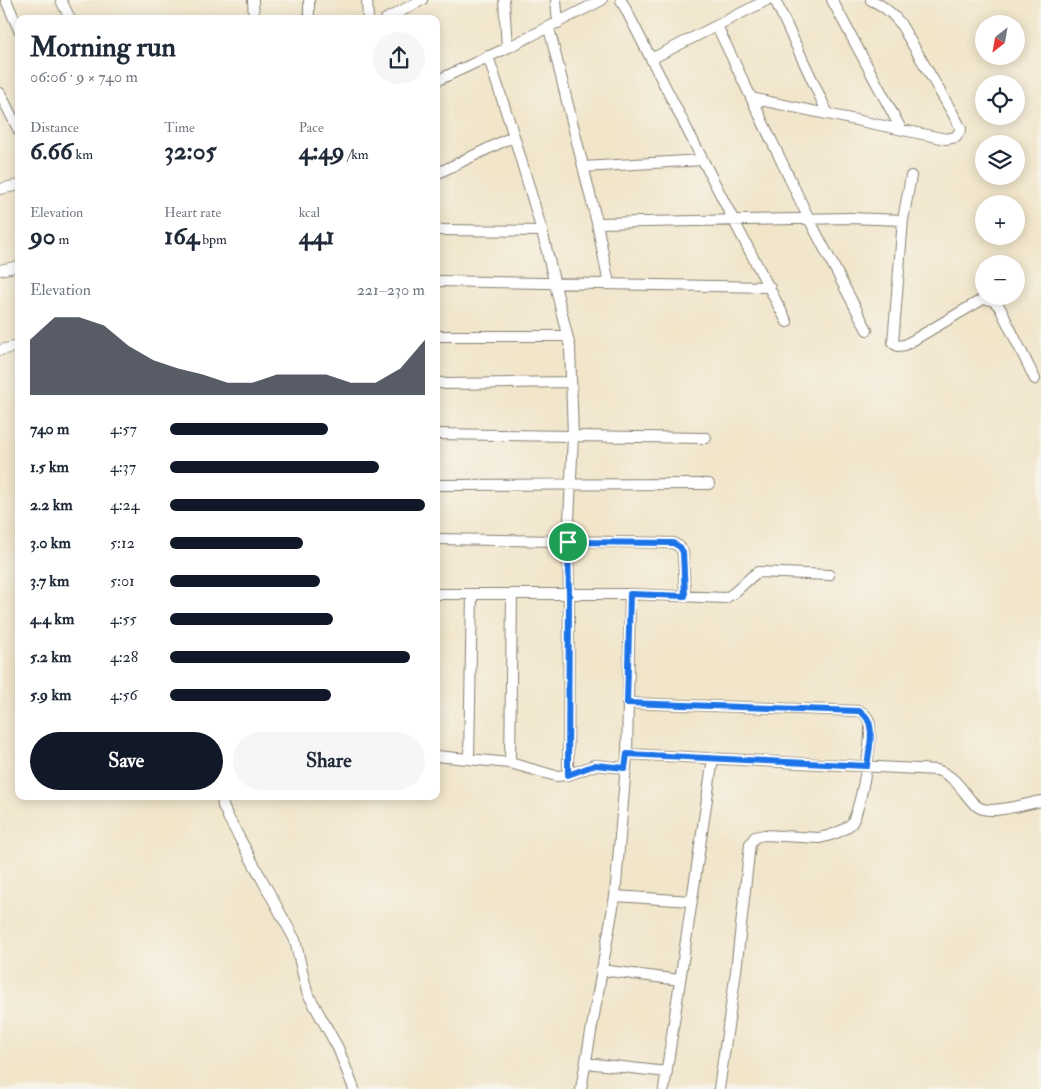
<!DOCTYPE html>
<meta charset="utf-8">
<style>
:root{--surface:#fff;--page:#f6f6f7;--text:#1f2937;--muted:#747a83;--accent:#111827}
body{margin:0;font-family:"IM FELL Double Pica",serif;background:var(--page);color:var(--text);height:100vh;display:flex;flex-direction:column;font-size:19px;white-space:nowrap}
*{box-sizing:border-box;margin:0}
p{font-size:16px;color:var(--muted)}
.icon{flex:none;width:28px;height:28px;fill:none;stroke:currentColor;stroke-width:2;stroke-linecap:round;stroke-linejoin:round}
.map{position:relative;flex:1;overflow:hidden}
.drawer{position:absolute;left:15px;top:15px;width:425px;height:785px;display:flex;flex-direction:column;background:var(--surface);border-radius:10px;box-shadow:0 2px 12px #0003}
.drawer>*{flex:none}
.needle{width:32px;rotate:211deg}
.tools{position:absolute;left:975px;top:15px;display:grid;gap:10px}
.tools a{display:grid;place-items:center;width:50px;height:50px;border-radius:50%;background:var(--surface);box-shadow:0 2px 12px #0003;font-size:25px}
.pin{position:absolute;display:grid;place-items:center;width:42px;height:42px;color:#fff;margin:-21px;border:2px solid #fff;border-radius:50%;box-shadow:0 1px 5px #0007}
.round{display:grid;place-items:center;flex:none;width:52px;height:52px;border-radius:26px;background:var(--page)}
.overview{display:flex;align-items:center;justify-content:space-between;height:85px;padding:0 15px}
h1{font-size:28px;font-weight:800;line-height:38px}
.figures{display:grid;grid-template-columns:repeat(3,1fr);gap:8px;height:85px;padding:5px 15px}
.figures div{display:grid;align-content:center}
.figures b{font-size:25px;font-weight:800}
.figures small{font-size:14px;font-weight:400}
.figures p{font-size:14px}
.chart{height:140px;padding:10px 15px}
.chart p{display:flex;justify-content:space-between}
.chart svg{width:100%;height:90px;margin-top:5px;fill:var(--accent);opacity:.7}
.cta{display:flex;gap:10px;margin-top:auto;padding:10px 15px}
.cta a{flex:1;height:58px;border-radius:30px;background:var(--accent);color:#fff;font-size:20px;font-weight:800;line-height:58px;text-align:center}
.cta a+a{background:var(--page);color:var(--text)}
ul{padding:0 15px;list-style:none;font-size:16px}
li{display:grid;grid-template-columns:80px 60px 1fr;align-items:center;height:38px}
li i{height:12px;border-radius:6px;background:var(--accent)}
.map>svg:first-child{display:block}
</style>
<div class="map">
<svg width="1041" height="1089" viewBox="0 0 1041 1089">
<rect width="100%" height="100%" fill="#f7f3e8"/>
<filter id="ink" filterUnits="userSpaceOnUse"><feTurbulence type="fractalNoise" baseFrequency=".02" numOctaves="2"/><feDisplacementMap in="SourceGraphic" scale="10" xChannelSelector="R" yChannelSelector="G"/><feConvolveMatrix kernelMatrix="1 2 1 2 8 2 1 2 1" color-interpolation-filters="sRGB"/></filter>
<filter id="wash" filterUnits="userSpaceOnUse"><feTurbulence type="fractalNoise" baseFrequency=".0096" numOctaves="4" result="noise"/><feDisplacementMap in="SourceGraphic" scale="20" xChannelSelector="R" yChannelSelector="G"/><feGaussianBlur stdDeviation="1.12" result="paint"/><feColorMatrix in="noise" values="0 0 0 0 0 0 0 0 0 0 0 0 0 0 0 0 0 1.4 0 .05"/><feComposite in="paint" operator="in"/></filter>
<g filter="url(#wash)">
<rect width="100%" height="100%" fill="#f1e5ca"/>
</g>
<g filter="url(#ink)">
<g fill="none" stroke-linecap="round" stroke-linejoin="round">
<defs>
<path id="minor" d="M6 0 19 30
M61 0 70 19
M253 0 254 19
M367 0 368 19
M504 0 507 48
M556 0 558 23
M621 0 734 221 787 322
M775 0 828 114
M832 0 901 129
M309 19V0
M386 19 422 0
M717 26 809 219 867 330
M549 28 597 223 609 284
M651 59 767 0
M436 81 507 48 602 0
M0 93 19 131
M751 98 946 139 956 137 961 129 956 119 900 23C891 12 883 5 871 0
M514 136 542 231 570 347 573 436 706 438
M583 167 703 160
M436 174 514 136 488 56
M911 176 903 220 893 343 898 346 905 345 983 299C992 299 995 301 1000 308L1035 379
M0 189 19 185
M597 223 849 218 903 220
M436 230 542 231
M0 270 19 266
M436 281 770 287
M436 336H567
M0 350 19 346
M436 382 446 384 571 382
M436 434 573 436 568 542 569 595 568 775
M436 485 709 484
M436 539 673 543 680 547 683 553 685 596
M436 594H630L725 598C738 593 746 579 758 572L829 575
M627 703 859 711C864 713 867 715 869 721 874 735 860 814 851 824 843 831 830 836 819 838L764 835 755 837 750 844 736 971 719 1089
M627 754 937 770C962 778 967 805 983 809 997 813 1026 804 1041 801
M436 756 510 763 556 776 568 775 595 765 625 768
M469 758 472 594
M510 763 512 595
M222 796 223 806 228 817 295 940 307 992 338 1048 354 1089
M615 896 691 901
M601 970 680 980
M586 1063 667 1072
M581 1089 615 896 627 754 630 594
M664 1089 713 758"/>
</defs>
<!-- minor casing -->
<use href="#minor" stroke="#868073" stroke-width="12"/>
<!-- minor -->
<use href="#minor" stroke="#fff" stroke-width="10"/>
</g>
</g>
<g fill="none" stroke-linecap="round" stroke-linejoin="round" filter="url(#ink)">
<defs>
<path id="route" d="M568 542 673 543 680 547 683 552 685 596 630 594 627 703 859 711C878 720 869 749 867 766L627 754 625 768 595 765 568 775 569 595Z"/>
</defs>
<!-- route casing -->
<use href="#route" stroke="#fff" stroke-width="10"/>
<!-- route -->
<use href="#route" stroke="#1a73e8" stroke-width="6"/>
</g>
</svg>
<div class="tools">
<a><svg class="needle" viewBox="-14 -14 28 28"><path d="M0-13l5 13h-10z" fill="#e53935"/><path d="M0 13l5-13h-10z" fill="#747a83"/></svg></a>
<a><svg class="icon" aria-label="locate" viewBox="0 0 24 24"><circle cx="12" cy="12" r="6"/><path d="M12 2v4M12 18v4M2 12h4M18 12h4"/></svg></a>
<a><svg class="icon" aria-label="layers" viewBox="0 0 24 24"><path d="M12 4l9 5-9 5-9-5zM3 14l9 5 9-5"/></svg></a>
<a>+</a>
<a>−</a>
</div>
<div class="pin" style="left:568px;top:542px;background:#1e9e55"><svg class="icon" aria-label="arrive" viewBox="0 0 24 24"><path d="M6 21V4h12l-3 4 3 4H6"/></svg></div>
<section class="drawer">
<div class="overview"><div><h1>Morning run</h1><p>06:06 · 9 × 740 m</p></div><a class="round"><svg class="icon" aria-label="share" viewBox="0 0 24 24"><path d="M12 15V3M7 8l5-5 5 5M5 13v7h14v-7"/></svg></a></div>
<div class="figures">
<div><p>Distance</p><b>6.66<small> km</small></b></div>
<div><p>Time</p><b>32:05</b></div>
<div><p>Pace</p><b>4:49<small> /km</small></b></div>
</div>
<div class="figures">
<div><p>Elevation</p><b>90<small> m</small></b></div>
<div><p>Heart rate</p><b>164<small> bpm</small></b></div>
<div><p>kcal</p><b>441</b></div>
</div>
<div class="chart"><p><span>Elevation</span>221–230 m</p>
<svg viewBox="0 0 160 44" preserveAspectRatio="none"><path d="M0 44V17L10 6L20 6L30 10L40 20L50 27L60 31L70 34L80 38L90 38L100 34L110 34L120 34L130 38L140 38L150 31L160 17V44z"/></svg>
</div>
<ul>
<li><b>740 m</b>4:57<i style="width:62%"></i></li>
<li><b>1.5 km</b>4:37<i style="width:82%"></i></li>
<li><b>2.2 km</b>4:24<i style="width:100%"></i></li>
<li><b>3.0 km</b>5:12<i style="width:52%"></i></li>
<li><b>3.7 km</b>5:01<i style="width:59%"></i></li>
<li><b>4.4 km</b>4:55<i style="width:64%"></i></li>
<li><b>5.2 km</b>4:28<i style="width:94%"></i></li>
<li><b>5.9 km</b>4:56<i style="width:63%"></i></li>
</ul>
<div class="cta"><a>Save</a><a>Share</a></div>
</section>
</div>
